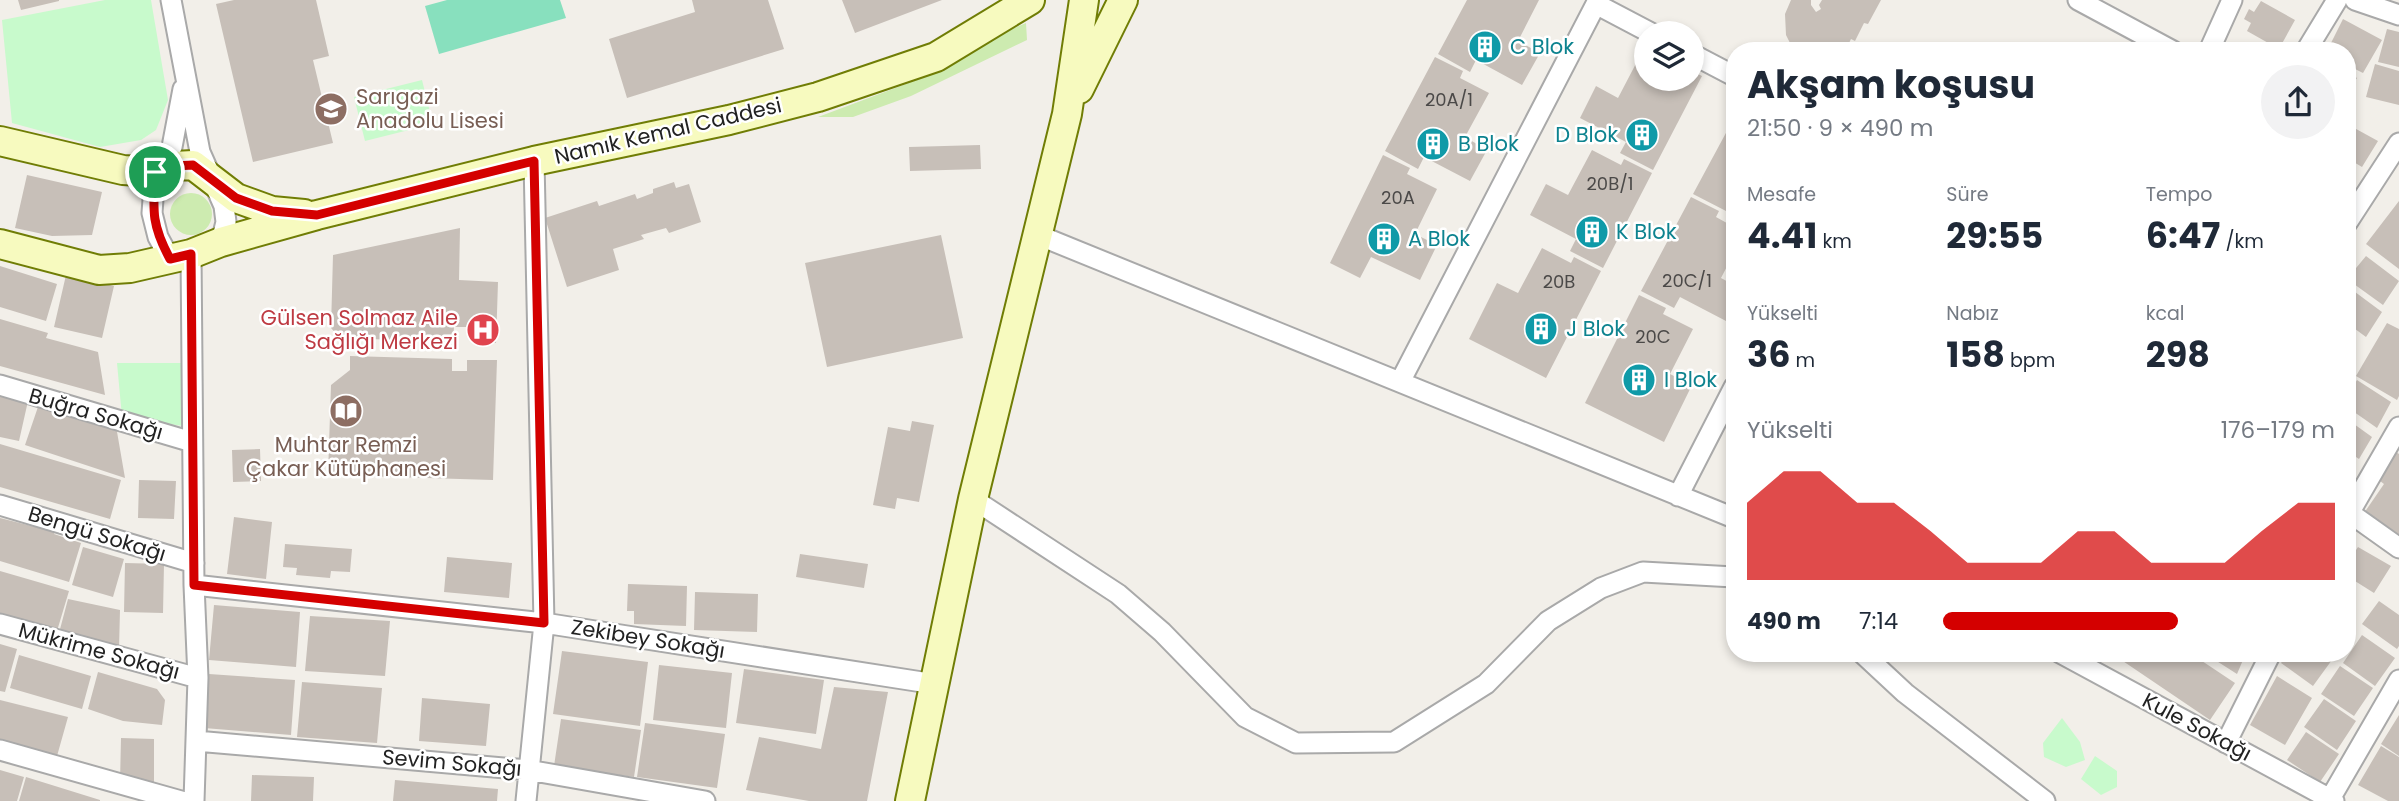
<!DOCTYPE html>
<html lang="tr">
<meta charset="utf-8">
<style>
:root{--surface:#fff;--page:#f2f2f3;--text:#1f2937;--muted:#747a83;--accent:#d40000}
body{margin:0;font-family:Poppins,sans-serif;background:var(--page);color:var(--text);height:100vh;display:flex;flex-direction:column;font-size:26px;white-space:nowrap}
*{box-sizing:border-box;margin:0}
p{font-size:23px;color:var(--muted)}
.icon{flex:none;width:38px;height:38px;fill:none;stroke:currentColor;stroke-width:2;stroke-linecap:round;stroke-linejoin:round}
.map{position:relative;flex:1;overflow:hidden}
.details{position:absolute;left:1726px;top:42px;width:630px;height:620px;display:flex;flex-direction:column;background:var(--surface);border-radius:28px;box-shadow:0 4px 10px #0003}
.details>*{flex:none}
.buttons{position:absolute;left:1634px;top:21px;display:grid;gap:14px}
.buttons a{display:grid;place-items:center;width:70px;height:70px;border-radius:50%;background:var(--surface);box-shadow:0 4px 10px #0003;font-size:35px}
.pin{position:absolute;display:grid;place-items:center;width:60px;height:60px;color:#fff;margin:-30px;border:4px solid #fff;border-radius:50%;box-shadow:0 2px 7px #0007}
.round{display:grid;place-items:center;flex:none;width:74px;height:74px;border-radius:37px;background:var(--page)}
.summary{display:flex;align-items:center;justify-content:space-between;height:119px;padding:0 21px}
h1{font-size:38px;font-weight:700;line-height:52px}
.figures{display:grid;grid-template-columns:repeat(3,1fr);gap:10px;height:119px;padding:7px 21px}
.figures div{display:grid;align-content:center}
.figures b{font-size:35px;font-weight:700}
.figures small{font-size:19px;font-weight:400}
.figures p{font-size:19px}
.chart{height:196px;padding:14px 21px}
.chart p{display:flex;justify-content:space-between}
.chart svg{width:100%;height:126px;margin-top:7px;fill:var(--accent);opacity:.7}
ul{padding:0 21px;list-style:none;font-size:23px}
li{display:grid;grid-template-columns:112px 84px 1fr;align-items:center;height:52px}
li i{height:18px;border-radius:9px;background:var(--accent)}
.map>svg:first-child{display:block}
</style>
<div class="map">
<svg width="2399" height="801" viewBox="0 0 2399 801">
<rect width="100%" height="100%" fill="#f2efe9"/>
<!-- grass -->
<path fill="#cdebb0" d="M1026 23 1027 40 911 96 853 117H818L906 84 981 42Z
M170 214a21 21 0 1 1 42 0a21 21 0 1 1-42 0Z"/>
<!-- park -->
<path fill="#c8facc" d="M105 0H151L168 100 156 130 141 140 100 147 12 123 2 20Z
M422 80 433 124 365 141 354 97Z
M117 363H181L183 426 122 417Z
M2062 718 2080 742 2085 760 2066 767 2044 757 2043 743Z
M2095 756 2117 771V787L2101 795 2081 779Z"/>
<!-- pitch -->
<path fill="#88e0be" d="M447 0H560L566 18 439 54 425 6Z"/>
<!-- building -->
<path fill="#c7bfb8" d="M18 0H59V1L21 10Z
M234 0H316L329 56 313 60 333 143 253 162 216 4Z
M692 0H768L784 49 627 98 609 39 695 12Z
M842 0H942L855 33Z
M1467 0H1539L1518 41 1540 53 1522 85 1476 60 1470 72 1438 54Z
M1791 0H1811V5L1816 12 1821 9 1819 5 1822 0H1881L1868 24 1864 23 1855 41 1851 39 1845 51H1814L1807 46 1799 48 1790 43 1786 35 1785 14Z
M2261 1 2295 20 2279 49 2247 31 2251 23 2244 19 2249 9 2254 12Z
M2343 19 2382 40 2363 73 2347 65V51H2327Z
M2387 29 2399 32V67L2378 62Z
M1642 52 1647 55V79H1692V71L1702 76 1653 170 1620 153 1626 142 1580 118 1596 86 1618 98Z
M1435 57 1463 71 1460 78 1489 93 1465 137 1487 150 1470 181 1424 157 1418 169 1385 151Z
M2375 64 2399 71V105L2366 97Z
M2347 72 2357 78 2347 93Z
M1734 118V201L1732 200 1726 211 1693 194Z
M2347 124 2378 141 2362 167 2347 158Z
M980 145 981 169 910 171 909 147Z
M1592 150 1621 165 1624 159 1652 173 1603 268 1570 251 1576 239 1530 215 1546 184 1568 195Z
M1383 155 1410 168 1407 174 1437 189 1415 234 1437 245 1420 280 1371 257 1360 278 1330 263Z
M27 175 102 192 92 235 52 236 15 228Z
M674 182 676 188 689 184 701 222 669 233 666 228 641 235 644 239 613 249 619 270 567 287 545 218 597 201 599 206 635 194 637 199 653 193V189Z
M1691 197 1719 211 1716 217 1734 227V253L1721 278 1734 285V305L1726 321 1680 297 1674 308 1641 291Z
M2399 201V269L2366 244Z
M460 228 459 280 498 282 496 343 471 342V327H454L453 342 340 338 331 328 333 255Z
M941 235 963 338 827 367 805 263Z
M1542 248 1571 263 1574 257 1601 271 1546 378 1469 339 1497 283 1518 293Z
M2366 256 2399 281 2383 305 2347 279Z
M0 266 57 284 46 321 0 307Z
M66 275 114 286 102 338 54 327Z
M2347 286 2382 312 2366 337 2347 323Z
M1639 295 1666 308 1663 314 1693 329 1670 374 1692 385 1664 442 1585 403Z
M0 319 48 333 46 338 98 352 105 395 0 366Z
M2387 323 2399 329V396L2397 400 2356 376Z
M2347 337 2356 344 2347 357Z
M350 356 452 359V371H467V360H497L493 480 328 475 331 385 350 370Z
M2357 380 2391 402 2377 428 2347 407V396Z
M0 395 28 401 19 441 0 437Z
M40 401 116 426 125 478 25 445Z
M2347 419 2372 437 2359 459 2347 451Z
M912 421 934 425 919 502 897 498 895 509 873 505 888 427 910 431Z
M0 444 121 480 110 519 0 487Z
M260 449 261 481 233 482 232 450Z
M2395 451 2399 454V541L2362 516 2384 484 2376 478Z
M139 480 176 481 174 519 138 518Z
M234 517 272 522 266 579 227 574Z
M0 518 55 532 54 534 81 543 69 582 0 561Z
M285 544 352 549 350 572 331 571 330 578 296 575 297 568 283 567Z
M83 547 124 559 113 597 72 585Z
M2358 547 2391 566 2374 593 2347 576V564Z
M800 554 868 564 864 588 796 577Z
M447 557 512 563 509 598 444 592Z
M125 563 164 564 163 613 124 612Z
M0 571 69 591 57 631 0 615Z
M628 584 687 586 686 626 634 624V611H627Z
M695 592 758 594 757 632 694 630Z
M68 599 120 610 119 649 59 633Z
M2379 601 2399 615V646L2397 649 2362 624Z
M214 605 300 612 296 667 209 660Z
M310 616 390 621 385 676 305 671Z
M2362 635 2395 658 2375 686 2343 663Z
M0 644 17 649 5 692 0 691Z
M562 651 648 662 640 726 553 714Z
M2111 653H2190L2235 683 2210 720Z
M2204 653H2246L2237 674Z
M2288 653H2337L2313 686 2281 663Z
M19 655 91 676 82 709 10 688Z
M659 665 732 673 726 728 653 720Z
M2340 666 2373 688 2354 716 2321 694Z
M744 669 824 680 816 734 736 723Z
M98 672 157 689 165 700 162 725 123 721 88 709Z
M209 674 295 680 291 735 204 728Z
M2277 676 2312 698 2285 745 2250 725Z
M302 682 382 688 377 743 297 737Z
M834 687 888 692 867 801H809L746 790 759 737 821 749Z
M422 698 490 704 486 746 419 741Z
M2324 699 2356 721 2337 750 2304 727Z
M0 700 68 717 57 756 0 740Z
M2399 715V756L2381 744Z
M561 719 641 730 634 777 554 766Z
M645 723 725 734 717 788 637 777Z
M2306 732 2339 754 2320 782 2287 760Z
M121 738 154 739V782H120Z
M2381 746 2399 757V801H2388L2358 785Z
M0 770 24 777 17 801H0Z
M252 775 314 777 313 801H251Z
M26 777 100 800V801H19Z
M395 780 498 789 497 801H393Z"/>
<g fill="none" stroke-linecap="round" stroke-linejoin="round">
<defs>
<path id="street" d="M171 0 200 152 224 206 226 222 221 242
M2078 0 2173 51
M2355 0 2399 15
M2209 51 2232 0
M2306 51 2337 0
M1692 54 1734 76
M2347 223 2399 143
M1038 235 1734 518
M191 254 194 585 198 678 194 801
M170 259 158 237 152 213 155 172 172 147 183 89
M1400 382 1596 4 1651 33
M0 385 192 442
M1678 496 1734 387
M973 499 1118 594 1162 632 1245 717 1296 743 1394 742 1486 684 1548 621 1601 588 1643 572 1734 577
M0 505 194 563
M2347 511 2399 548
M2347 517 2399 427
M194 585 544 623 935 684
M0 624 198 678
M1862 653 1905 693 2045 801
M2060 653 2334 801
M196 741 528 770 705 801
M2226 743 2271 653
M0 750 181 801
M2330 799 2399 680
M526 801 544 623 534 161"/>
<path id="secondary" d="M1079 89 1123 0
M0 141 123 170 155 172 175 166 193 165 236 198 272 211 304 214
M0 244 99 270 130 268 191 254 221 242 317 215 534 161 729 120 818 97 936 57 1030 0
M910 801 973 499 1067 114 1084 0"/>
</defs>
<!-- street casing -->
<use href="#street" stroke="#a9a9a9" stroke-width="23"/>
<!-- secondary casing -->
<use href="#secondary" stroke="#707d05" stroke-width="32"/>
<!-- street -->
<use href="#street" stroke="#fff" stroke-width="19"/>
<!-- secondary -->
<use href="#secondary" stroke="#f7fabf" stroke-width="28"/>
</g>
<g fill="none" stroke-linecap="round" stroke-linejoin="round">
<defs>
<path id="route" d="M534 161 544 623 194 585 191 254 170 259C151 224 153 210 155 172L175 166 193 165 236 198 272 211 317 215Z"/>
</defs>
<!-- route casing -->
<use href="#route" stroke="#fff" stroke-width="14"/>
<!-- route -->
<use href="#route" stroke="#d40000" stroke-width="9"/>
</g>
<!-- icons -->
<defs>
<symbol id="building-disc" viewBox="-11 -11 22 22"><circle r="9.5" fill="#0f9aa8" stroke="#fff"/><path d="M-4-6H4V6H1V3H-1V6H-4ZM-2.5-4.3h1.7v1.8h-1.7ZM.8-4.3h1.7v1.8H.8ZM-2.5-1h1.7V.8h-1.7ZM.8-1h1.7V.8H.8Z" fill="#fff"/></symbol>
<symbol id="school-disc" viewBox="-11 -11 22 22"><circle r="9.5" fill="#8d6e63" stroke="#fff"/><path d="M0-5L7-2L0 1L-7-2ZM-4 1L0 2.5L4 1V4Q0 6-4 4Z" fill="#fff"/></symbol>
<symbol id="hospital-disc" viewBox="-11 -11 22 22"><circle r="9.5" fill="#e0444e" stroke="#fff"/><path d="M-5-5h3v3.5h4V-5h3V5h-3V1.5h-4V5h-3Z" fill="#fff"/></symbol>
<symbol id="library-disc" viewBox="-11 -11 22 22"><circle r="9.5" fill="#8d6e63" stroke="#fff"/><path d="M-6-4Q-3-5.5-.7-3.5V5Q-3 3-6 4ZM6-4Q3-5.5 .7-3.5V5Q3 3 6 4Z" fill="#fff"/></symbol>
</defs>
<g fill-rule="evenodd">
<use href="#building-disc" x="1466" y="28" width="38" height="38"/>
<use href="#school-disc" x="312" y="90" width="38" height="38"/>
<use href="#building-disc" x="1623" y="116" width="38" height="38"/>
<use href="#building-disc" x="1414" y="125" width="38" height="38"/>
<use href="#building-disc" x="1573" y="213" width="38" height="38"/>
<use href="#building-disc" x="1365" y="220" width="38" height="38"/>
<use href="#building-disc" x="1522" y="310" width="38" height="38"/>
<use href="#hospital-disc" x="464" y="311" width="38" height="38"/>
<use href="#building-disc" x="1620" y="361" width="38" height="38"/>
<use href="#library-disc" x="327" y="392" width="38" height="38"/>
</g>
<g text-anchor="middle" stroke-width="5" stroke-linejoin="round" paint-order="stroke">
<!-- number labels -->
<g font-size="18" fill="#4b4948">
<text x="1449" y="106">20A/1</text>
<text x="1610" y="190">20B/1</text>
<text x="1398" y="204">20A</text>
<text x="1687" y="287">20C/1</text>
<text x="1559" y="288">20B</text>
<text x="1653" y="343">20C</text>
</g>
<!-- culture labels -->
<g font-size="21" fill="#0d838f" stroke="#fff" text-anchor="start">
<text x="1510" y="54">C Blok</text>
<text x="1618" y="142" text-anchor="end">D Blok</text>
<text x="1458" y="151">B Blok</text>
<text x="1616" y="239">K Blok</text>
<text x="1408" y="246">A Blok</text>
<text x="1566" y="336">J Blok</text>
<text x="1664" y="387">I Blok</text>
</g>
<!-- education labels -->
<g font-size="21" fill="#785e54" stroke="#fff" text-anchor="start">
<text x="356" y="104">Sarıgazi<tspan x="356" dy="24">Anadolu Lisesi</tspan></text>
<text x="346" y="452" text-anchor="middle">Muhtar Remzi<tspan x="346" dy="24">Çakar Kütüphanesi</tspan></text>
</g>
<!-- street labels -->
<g font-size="21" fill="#222" stroke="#fff">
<text transform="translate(668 131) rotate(-13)" y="7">Namık Kemal Caddesi</text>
<text transform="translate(96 414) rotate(16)" y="7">Buğra Sokağı</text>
<text transform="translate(97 534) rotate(17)" y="7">Bengü Sokağı</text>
<text transform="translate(648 639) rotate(9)" y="7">Zekibey Sokağı</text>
<text transform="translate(99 651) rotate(15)" y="7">Mükrime Sokağı</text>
<text transform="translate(2197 727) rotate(28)" y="7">Kule Sokağı</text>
<text transform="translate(452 763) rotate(5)" y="7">Sevim Sokağı</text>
</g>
<!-- health labels -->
<g font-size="21" fill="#be3a42" stroke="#fff" text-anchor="end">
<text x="458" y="325">Gülsen Solmaz Aile<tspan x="458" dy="24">Sağlığı Merkezi</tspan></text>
</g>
</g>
</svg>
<div class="buttons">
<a><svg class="icon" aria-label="layers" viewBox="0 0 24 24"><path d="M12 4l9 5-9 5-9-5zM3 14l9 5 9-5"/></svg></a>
</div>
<div class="pin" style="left:155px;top:172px;background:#1e9e55"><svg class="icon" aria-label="arrive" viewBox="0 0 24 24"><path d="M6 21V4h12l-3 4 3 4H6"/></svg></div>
<section class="details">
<div class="summary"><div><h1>Akşam koşusu</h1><p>21:50 · 9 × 490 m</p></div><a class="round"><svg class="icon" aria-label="share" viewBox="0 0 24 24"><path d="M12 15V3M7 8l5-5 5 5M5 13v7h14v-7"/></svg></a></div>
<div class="figures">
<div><p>Mesafe</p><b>4.41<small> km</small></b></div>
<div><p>Süre</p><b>29:55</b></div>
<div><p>Tempo</p><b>6:47<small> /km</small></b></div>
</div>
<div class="figures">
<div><p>Yükselti</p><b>36<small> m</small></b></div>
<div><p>Nabız</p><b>158<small> bpm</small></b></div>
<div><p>kcal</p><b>298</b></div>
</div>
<div class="chart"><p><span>Yükselti</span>176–179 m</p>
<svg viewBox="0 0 160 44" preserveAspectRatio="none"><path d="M0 44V17L10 6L20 6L30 17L40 17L50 27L60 38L70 38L80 38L90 27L100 27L110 38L120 38L130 38L140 27L150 17L160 17V44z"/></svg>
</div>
<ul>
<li><b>490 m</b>7:14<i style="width:60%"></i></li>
</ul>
</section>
</div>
